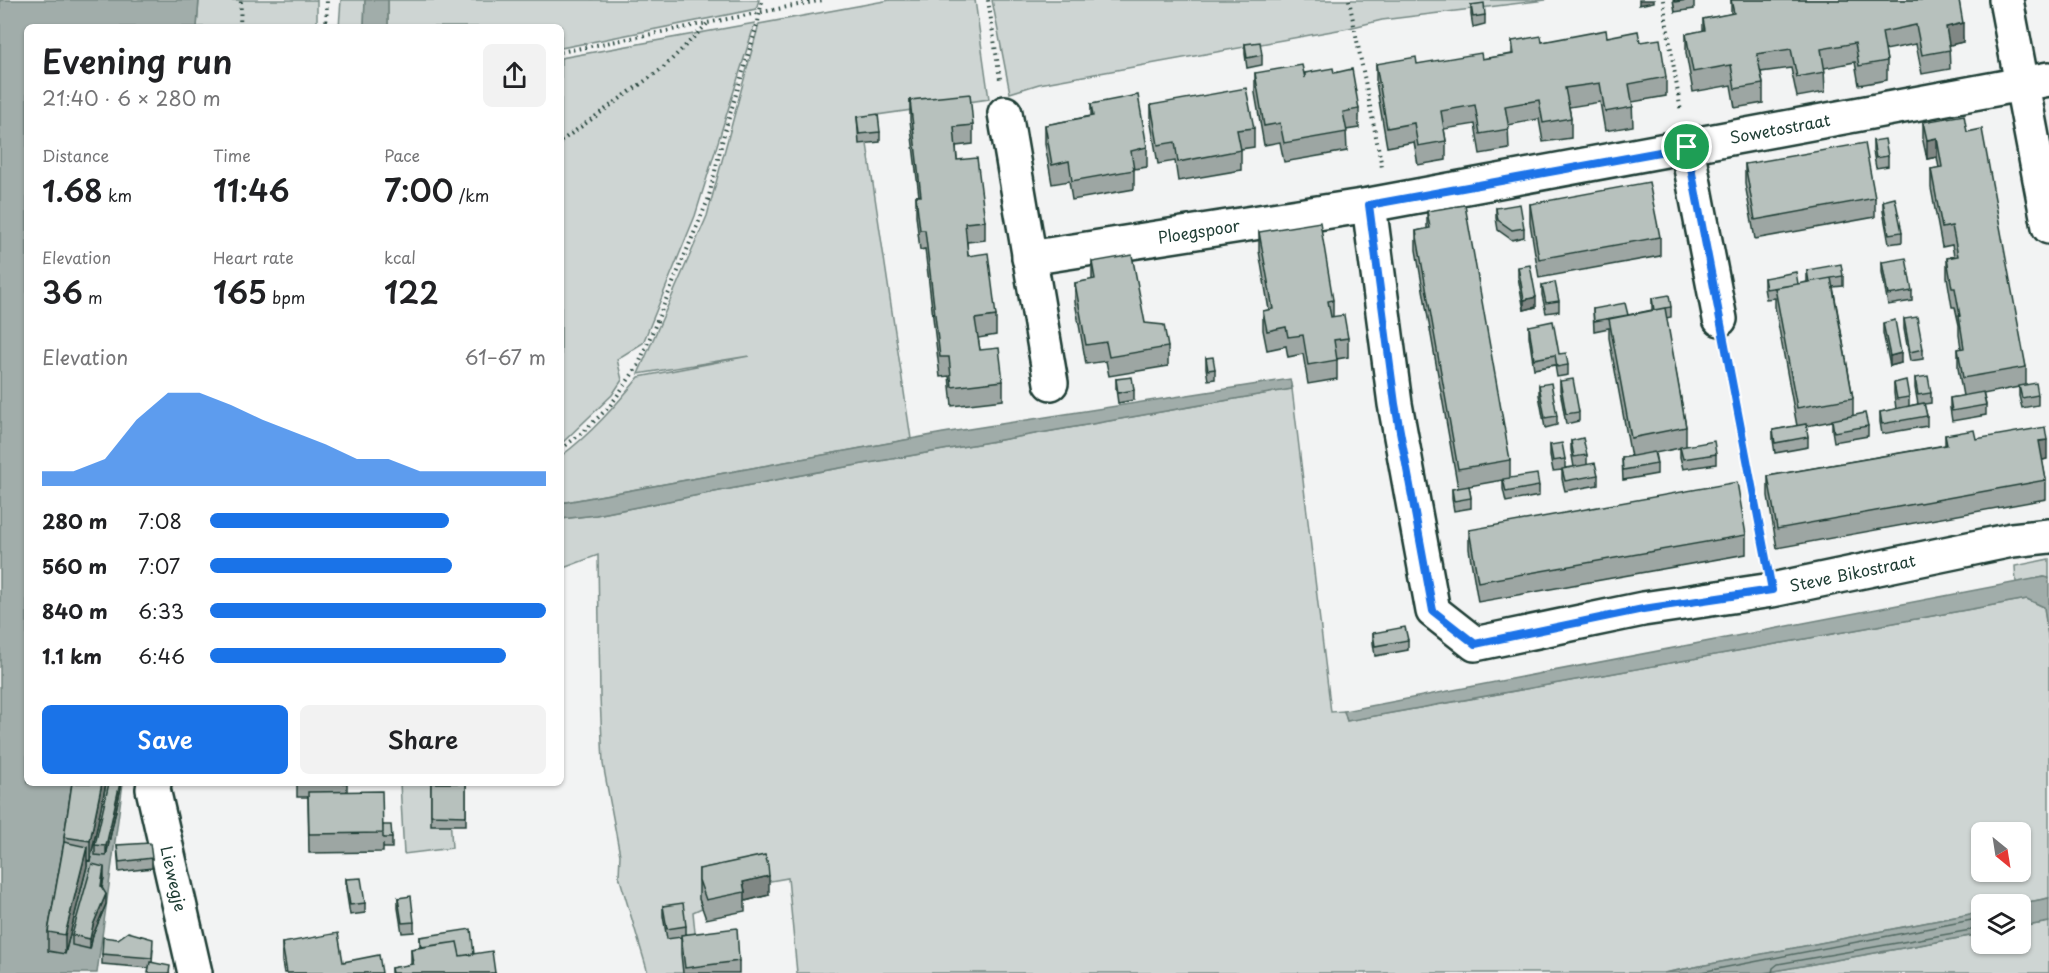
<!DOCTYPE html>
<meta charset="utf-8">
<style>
:root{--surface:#fff;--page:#f2f2f2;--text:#202124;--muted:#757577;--accent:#1a73e8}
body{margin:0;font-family:"Playpen Sans",sans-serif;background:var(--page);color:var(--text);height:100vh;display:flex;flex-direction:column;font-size:22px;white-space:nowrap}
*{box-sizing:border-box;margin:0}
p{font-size:20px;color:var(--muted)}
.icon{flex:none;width:33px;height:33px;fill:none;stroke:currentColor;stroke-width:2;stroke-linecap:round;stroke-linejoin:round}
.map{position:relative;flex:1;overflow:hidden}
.panel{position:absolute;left:24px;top:24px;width:540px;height:762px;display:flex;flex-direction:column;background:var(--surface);border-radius:9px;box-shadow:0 2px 4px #0004}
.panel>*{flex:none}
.needle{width:39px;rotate:150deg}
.controls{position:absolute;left:1971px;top:822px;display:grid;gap:12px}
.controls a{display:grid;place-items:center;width:60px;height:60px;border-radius:9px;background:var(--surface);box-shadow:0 2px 4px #0004;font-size:30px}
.pin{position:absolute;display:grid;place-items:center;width:51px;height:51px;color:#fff;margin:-26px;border:3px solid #fff;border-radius:50%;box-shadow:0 2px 6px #0007}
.round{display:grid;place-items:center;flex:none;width:63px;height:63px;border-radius:9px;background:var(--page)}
.head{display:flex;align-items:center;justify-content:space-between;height:102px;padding:0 18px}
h1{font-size:33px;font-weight:600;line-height:45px}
.metrics{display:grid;grid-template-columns:repeat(3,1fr);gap:9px;height:102px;padding:6px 18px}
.metrics div{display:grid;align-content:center}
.metrics b{font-size:30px;font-weight:600}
.metrics small{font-size:16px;font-weight:400}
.metrics p{font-size:16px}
.chart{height:168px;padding:12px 18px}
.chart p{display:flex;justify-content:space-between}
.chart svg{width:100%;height:108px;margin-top:6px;fill:var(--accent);opacity:.7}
.cta{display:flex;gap:12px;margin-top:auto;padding:12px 18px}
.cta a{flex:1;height:69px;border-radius:9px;background:var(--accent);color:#fff;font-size:24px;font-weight:600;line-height:69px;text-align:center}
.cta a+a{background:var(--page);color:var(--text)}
ul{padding:0 18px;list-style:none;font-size:20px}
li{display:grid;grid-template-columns:96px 72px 1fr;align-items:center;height:45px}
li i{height:15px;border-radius:8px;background:var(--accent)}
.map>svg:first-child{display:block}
</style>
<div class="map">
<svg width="2049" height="973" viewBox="0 0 2049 973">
<rect width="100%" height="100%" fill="#f2f3f3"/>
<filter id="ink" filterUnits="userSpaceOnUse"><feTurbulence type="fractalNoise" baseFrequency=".0167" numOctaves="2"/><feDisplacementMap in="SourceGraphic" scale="12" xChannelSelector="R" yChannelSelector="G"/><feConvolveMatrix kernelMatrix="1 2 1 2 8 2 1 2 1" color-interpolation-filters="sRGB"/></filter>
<g filter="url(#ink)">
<!-- green -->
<path fill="#ced5d3" stroke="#768984" stroke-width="1.5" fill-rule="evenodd" d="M199 0H317V27H197Z
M341 0H365L364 27H339Z
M388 0H759L756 9 561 48V27H388Z
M890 0H975L989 99 863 117 911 439 561 503V456C591 434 616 405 639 377L749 356 638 374 707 216 759 24Z
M992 0H1546L1382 20 1349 28 1039 84 1010 93Z
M755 23 695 216 643 343 617 359 622 380 612 395 561 444V58Z
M1292 389 1331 712 1344 711 1347 721 2027 599 2044 607 2049 643V898L2018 904H1982L1981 912 1664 973H797L788 878 765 882 758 857 699 869 706 906 693 912 699 973H648L619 876 620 855 603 764 600 697 598 555 561 569V519L596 515 817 472ZM1982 832H2020V872H1982Z
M2049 559V578L2044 577 2016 583 2015 566Z
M400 783H448L452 848 404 854Z
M2049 922V973H1763L1981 934 1982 944H2020L2021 927Z"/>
<!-- water -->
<path fill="#a1adaa" stroke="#6d807b" stroke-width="1.5" d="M0 0H199L197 27H27V783H123L97 973H0Z
M365 0H388V27H364Z
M1290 379 1292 389 817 472 596 515 561 519V503L943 433Z
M2044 577 2049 578V643L2044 607 2027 599 1347 721 1344 711Z
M2049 898V922L2021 927 2020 904H2018Z
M1981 912V934L1763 973H1664Z"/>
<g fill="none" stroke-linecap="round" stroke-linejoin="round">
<!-- shore -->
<path stroke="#536a63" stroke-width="1.5" d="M1696 973 1982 918
M1772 973 1773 968 1778 964 1982 928"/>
<defs>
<g id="minor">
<path d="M2006 0 2049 227"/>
<path d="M1005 113 1051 383"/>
<path d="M1687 147 1720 319"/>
<path id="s1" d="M1369 205 1395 404 1433 611 1475 644 1643 609 1772 590 2012 540 2049 536"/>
<path id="s2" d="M1029 258 1369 205 2049 79"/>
<path id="s3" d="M154 783 153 789 195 973"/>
</g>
</defs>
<!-- minor casing -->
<use href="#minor" stroke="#1f3d34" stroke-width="38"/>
<!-- path -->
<path stroke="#1f3d34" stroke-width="4" stroke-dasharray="1.5 4.5" stroke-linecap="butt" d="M988 0 1000 79
M1349 0 1382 167
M1663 0 1681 112
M240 27 241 0
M326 27 327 0
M561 52 823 0
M561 141 663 68 708 23
M1726 353 1765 554
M561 449 583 432 610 406 638 366 708 200 724 134 758 22 762 0"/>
<!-- minor -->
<use href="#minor" stroke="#fff" stroke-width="33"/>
</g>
<!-- wall -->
<path fill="#9da6a3" stroke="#1f3d34" stroke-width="1.5" d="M1673 0H1694V9L1675 12Z
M1731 0H1959L1963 42 1949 45 1950 69 1922 74 1916 44 1885 50 1887 61V80L1859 85 1855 62 1824 68 1825 92 1797 97 1791 68 1761 72 1763 84V103L1735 108 1731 85 1693 92 1686 53V34L1703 31V19L1731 14Z
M1471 5 1485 15V24L1473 27 1471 15Z
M1607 37 1640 42 1666 77V96L1632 102 1633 126 1605 131 1600 102 1569 107 1571 118V138L1543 142 1539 119 1508 125 1509 149 1480 154 1475 124 1444 129 1446 141V160L1418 165 1414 142 1387 147 1376 83V64H1417L1482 59 1512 54V41L1542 42Z
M1245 44 1262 55V65L1247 68 1245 54Z
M1255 73 1305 75 1334 73 1359 109V128L1346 130 1347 151 1284 162 1280 142 1264 145 1255 93Z
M910 100 973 125V144L956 146 957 160 985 221V240L967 242 968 256 996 316V335L978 338 980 350 1003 381V400L952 406 949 376 940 377 925 249 920 250 916 215V196H919L910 120Z
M1091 104 1147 147V167L1134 169V189L1072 200 1069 181 1052 184 1045 144V125L1091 116Z
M1151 105 1254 128V147L1241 149V170L1178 181 1175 161 1158 164 1151 124Z
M857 117 880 132V142L859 144Z
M1923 122 1967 132 2026 367V384L2038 395V405L2022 408 2019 396V387L1983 394 1986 405V415L1952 421 1950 408V398L1963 396 1958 368V349L1961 348 1959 335V325L1955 307H1952L1947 277V258L1954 256 1952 245 1942 247 1931 188V169L1939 168 1937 157 1927 159 1923 141Z
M1873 141 1888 156V166L1876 168 1873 151Z
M1745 164 1875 198V217L1755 239 1745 184Z
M1883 201 1902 232V242L1889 244 1883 211Z
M1530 204 1660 237V256L1539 278 1530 223Z
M1496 208 1524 228V237L1512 240 1498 230 1496 218Z
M1427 211 1510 460V478L1539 486V496L1506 502 1503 489V480L1469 486 1471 498V508L1454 511 1452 499V489L1458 488 1416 250V231L1427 229Z
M1259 232 1333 300V317L1348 338V357L1337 359V379L1308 384 1303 354 1288 357 1286 346 1267 350 1263 330V311L1269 310 1259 251Z
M1092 262 1145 323 1168 347V366L1109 376 1106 361 1086 364 1075 302V283L1092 280Z
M1882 262 1912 291V301L1888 305 1882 272Z
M1518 267 1536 307 1524 310 1518 277Z
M1807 270 1843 276V286L1833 287 1853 398V416L1868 426V436L1834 442 1832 430V421L1806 426 1808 437V447L1775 453 1773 440V430L1797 426 1775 307V298L1766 299 1764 288V278L1798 284 1807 282Z
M1542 285 1559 301V311L1546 313 1542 295Z
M1652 298 1671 307V317L1666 318 1686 427V446L1716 454V464L1683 469 1680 457V448L1655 453 1657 464V474L1623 480 1622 458 1631 457 1609 338V328L1594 331 1593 309 1628 315 1652 310Z
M1904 319 1923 349V359L1910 361 1904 329Z
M1883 323 1901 363 1890 366 1883 333Z
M1529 326 1559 354 1568 365V375L1557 377 1555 365 1534 369 1529 336Z
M1206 358 1215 369V379L1208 380 1206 368Z
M1915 378 1931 393V403L1924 404 1927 416V426L1882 434 1880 422V412L1896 409 1894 393V383L1909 397V406L1918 404 1915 388Z
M1116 379 1134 390V400L1118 403 1116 389Z
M1560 381 1579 412V421L1566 424 1560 390Z
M1539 385 1557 416V425L1545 428 1539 395Z
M1945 435 1976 439 2047 459 2042 460 2046 480V499L1777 548 1768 496V476L1945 445Z
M1571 441 1587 455V464L1598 475V485L1565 491 1562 479V470L1553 471 1550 455V445L1565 459V468L1574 467 1571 450Z
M1469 530 1746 535V554L1478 602 1469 549Z
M1373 633 1408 640V650L1375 656 1373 643Z
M72 783H106L90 861 87 860V866L65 954 48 951V932L64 843V837Z
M121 783V787L106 856 95 855V845Z
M297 783H347V792L383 825 392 838V848H383V844V852L309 853 308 797H297Z
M431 783H466V825H431Z
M117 845 152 858V868L119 872Z
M699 869 769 895 745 901V911L706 919 699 899Z
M104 877 102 888 106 904 93 935 90 949 72 945V935Z
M346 879 365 903V913L350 915 346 889Z
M398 898 414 922V932L402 933 398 908Z
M663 906 686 926V934L739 961V973H683L681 954V937L667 939 663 916Z
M420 937 474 954 495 973H391V968L411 965V949L420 947Z
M282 943 343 962 382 973H284L282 962Z
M153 949 152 962 170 973 149 968 102 964V954Z"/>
<!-- shaded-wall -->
<path fill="#808784" stroke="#1f3d34" stroke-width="1.5" d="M1639 0H1654V2L1639 5Z
M1963 23V42L1946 46V27Z
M1937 138V157L1927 159V140Z
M1536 297V307L1524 310V300Z
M1901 353V363L1890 366V356Z
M2047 440V459L2039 461V441Z
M102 783H106L90 861V841Z
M120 783H121V787L106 856V846Z
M87 847V866L65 954V935Z
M104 867V877L101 896V886Z
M769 876V895L745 901V892L743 882Z
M106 894V904L93 935 90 949V939L93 925Z"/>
<!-- building -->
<path fill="#b7c1bd" stroke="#1f3d34" stroke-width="1.5" d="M1674 0H1687L1675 2Z
M1731 0H1959L1963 23 1946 27 1950 50 1922 55 1916 25 1882 32 1887 61 1859 66 1855 43 1821 49 1825 72 1797 77 1791 49 1757 54 1763 84 1735 89 1731 65 1693 72 1686 34 1705 30 1703 19 1734 13Z
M1484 3 1485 15 1473 17 1471 5Z
M1606 30 1607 37 1638 31 1640 42 1660 39 1666 77 1629 84 1633 107 1605 112 1600 83 1565 88 1571 118 1543 123 1539 100 1505 106 1509 129 1480 134 1475 105 1441 111 1446 141 1418 146 1414 123 1387 128 1376 64 1416 57 1417 64 1481 53 1482 59 1514 54 1512 41 1541 36 1542 42Z
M1260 42 1262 55 1247 58 1245 44Z
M1302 65 1305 78V73L1333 68 1334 73 1352 69 1359 109 1343 112 1347 132 1284 143 1280 123 1264 126 1255 73Z
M1246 88 1254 128 1237 130 1241 150 1178 162 1175 142 1158 145 1151 105Z
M970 94 973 125 954 127 957 160 977 158 985 221 965 223 968 256 988 253 996 316 975 319 980 350 999 348 1003 381 952 387 949 357H940L925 230H920L916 196H921L910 100Z
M1138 95 1147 147 1131 151 1134 170 1072 181 1069 161 1052 165 1045 125 1093 116 1091 104Z
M878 114 880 132 859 134 857 117Z
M1964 115 1967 132 1982 129 2026 367 1963 378 1958 349 1964 348 1959 316H1960L1955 288H1952L1947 258 1958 256 1952 226 1942 228 1931 169 1942 167 1937 138 1927 140 1923 122Z
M1885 139 1888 156 1876 158 1873 141Z
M1865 143 1875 198 1755 220 1745 164Z
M1649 182 1660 237 1539 259 1530 204Z
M1895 198 1902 232 1889 234 1883 201Z
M1520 204 1524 228 1512 230 1498 220 1496 208Z
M1465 205 1510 460 1458 469 1416 231 1430 228 1427 211Z
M1320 222 1333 300 1328 301 1331 317 1344 315 1348 338 1334 340 1337 360 1308 365 1303 335 1288 337 1286 327 1267 331 1263 311 1273 309 1259 232Z
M1132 255 1145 323 1164 325 1168 347 1109 357 1106 342 1086 345 1075 283 1095 279 1092 262Z
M1906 258 1912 291 1888 295 1882 262Z
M1841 264 1843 276 1809 282 1807 270Z
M1530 265 1536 297 1524 300 1518 267Z
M1796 272 1798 284 1766 289 1764 278Z
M1831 278 1853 398 1797 408 1775 288Z
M1555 282 1559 301 1546 303 1542 285Z
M1669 295 1671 307 1654 310 1652 298Z
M1625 303 1628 315 1594 321 1593 309Z
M1665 308 1686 427 1631 438 1609 319Z
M1917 317 1923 349 1910 352 1904 319Z
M1895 320 1901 353 1890 356 1883 323Z
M1553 321 1559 354 1566 353 1568 365 1557 367 1555 355 1534 359 1529 326Z
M1213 357 1215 369 1208 370 1206 358Z
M1928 376 1931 393 1918 395 1915 378Z
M1132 377 1134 390 1118 393 1116 379Z
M1573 379 1579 412 1566 414 1560 381Z
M1906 380 1909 397 1897 399 1894 383Z
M1551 383 1557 416 1545 418 1539 385Z
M2036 383 2038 395 2022 398 2019 386Z
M1983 392 1986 405 1952 411 1950 398Z
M1924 403 1927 416 1882 424 1880 412Z
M1865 413 1868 426 1834 432 1832 420Z
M1806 424 1808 437 1775 443 1773 430Z
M2045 427 2047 440 2039 441 2046 480 1777 529 1768 476 1947 445 1945 435 1974 430 1976 439Z
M1583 438 1587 455 1574 457 1571 441Z
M1714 441 1716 454 1683 459 1680 447Z
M1562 443 1565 459 1553 461 1550 445Z
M1654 452 1657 464 1623 470 1622 458Z
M1595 463 1598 475 1565 481 1562 469Z
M1537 474 1539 486 1506 492 1503 479Z
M1737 482 1746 535 1478 582 1469 530Z
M1469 486 1471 498 1454 501 1452 489Z
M1405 627 1408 640 1375 646 1373 633Z
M72 783H102L90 841 64 837Z
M109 783H120L106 846 95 845Z
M431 783H466V816L431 815Z
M382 791 383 833 309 834 308 792Z
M383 825H391L392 838H383Z
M64 842 87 847 65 935 48 932Z
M150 843 152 858 119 862 117 845Z
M765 855 768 865 769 876 743 882 745 892 706 900 699 880V869Z
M92 864 104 867 101 886 106 894 93 925 90 939 72 935Z
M361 878 365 903 350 905 346 879Z
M411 896 414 922 402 923 398 898Z
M683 903 686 926 667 929 663 906Z
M737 928 739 961 685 968 681 935Z
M471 929 474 954 460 956 457 942 421 947 420 937Z
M128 932 153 939 152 958 102 954 103 937 118 939Z
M338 933 343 962 379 955 382 973H287L282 943Z
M457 942 460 956 492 951 495 973H392L391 968 413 964 411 949Z
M150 962 170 966 169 973H148Z"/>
</g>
<g fill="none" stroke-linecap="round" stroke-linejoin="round" filter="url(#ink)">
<defs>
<path id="route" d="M1687 147 1772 590 1643 609 1475 644 1433 611 1395 404 1369 205Z"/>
</defs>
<!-- route casing -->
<use href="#route" stroke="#fff" stroke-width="12"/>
<!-- route -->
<use href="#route" stroke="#1a73e8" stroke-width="8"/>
</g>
<g text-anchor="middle" stroke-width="4.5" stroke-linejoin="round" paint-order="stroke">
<!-- street labels -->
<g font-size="16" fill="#1f3d34" stroke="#fff">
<text dy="6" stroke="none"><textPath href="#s2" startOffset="762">Sowetostraat</textPath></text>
<text dy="6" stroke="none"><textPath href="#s2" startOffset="172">Ploegspoor</textPath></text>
<text dy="6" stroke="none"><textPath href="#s1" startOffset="849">Steve Bikostraat</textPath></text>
<text dy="6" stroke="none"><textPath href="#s3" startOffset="98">Liewegje</textPath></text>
</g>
</g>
</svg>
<div class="controls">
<a><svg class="needle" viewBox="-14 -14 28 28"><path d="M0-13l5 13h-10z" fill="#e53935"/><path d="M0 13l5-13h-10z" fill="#757577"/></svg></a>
<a><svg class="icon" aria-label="layers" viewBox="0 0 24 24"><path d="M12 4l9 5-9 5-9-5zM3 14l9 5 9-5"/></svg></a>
</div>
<div class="pin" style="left:1687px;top:147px;background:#1e9e55"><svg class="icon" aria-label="arrive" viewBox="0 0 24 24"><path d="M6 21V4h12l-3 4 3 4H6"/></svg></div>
<section class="panel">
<div class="head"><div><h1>Evening run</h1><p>21:40 · 6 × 280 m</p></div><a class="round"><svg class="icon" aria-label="share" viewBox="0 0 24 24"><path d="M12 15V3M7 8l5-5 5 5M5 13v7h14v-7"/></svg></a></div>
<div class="metrics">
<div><p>Distance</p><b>1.68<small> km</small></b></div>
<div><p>Time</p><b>11:46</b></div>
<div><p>Pace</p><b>7:00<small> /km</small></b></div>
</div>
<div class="metrics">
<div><p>Elevation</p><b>36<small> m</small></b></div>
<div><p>Heart rate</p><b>165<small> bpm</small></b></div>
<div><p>kcal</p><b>122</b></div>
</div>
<div class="chart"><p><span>Elevation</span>61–67 m</p>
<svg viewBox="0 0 160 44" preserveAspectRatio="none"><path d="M0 44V38L10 38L20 33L30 17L40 6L50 6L60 11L70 17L80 22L90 27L100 33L110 33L120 38L130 38L140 38L150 38L160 38V44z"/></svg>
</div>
<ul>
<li><b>280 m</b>7:08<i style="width:71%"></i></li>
<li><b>560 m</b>7:07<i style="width:72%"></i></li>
<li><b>840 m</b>6:33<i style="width:100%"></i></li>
<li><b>1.1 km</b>6:46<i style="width:88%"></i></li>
</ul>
<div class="cta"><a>Save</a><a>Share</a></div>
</section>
</div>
